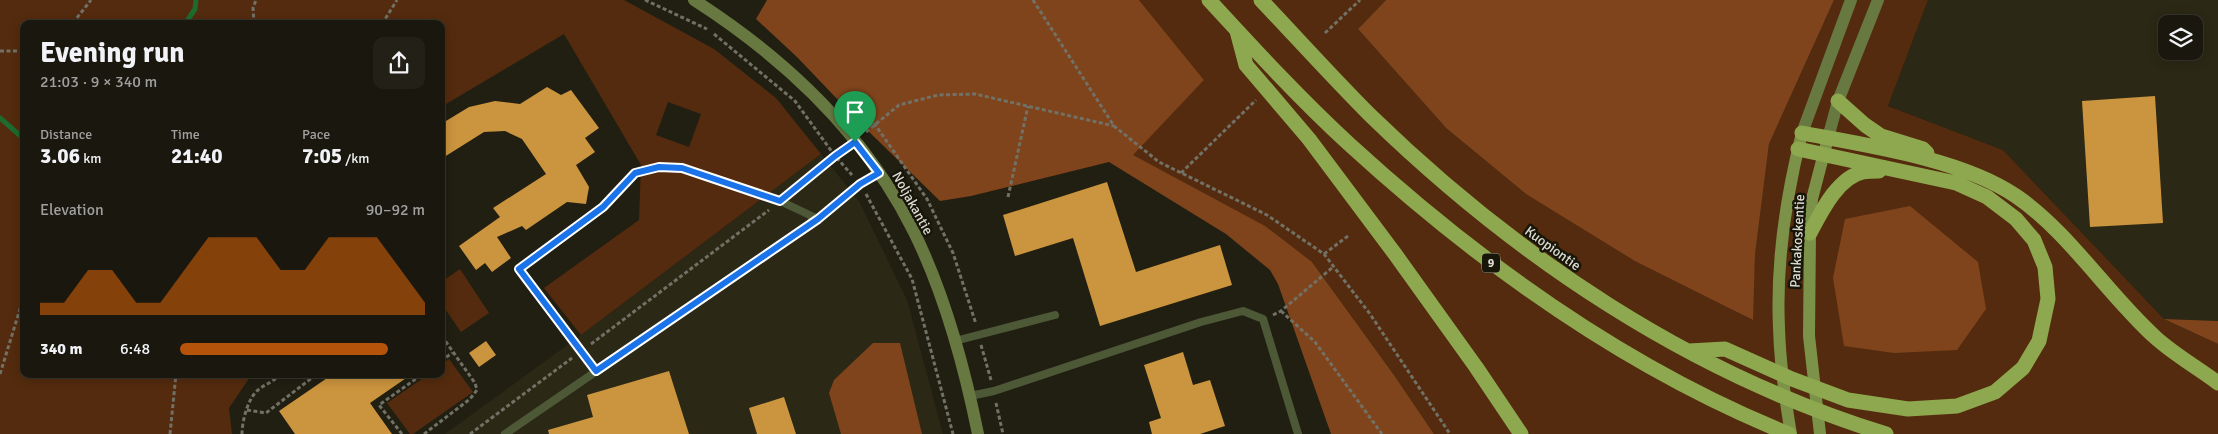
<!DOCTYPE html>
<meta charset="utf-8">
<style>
:root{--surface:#19170e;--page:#222017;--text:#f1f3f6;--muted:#9f9f9e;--line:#37362e;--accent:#b45309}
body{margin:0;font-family:Signika,sans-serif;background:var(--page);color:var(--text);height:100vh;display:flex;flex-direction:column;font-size:19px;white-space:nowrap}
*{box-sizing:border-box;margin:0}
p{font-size:16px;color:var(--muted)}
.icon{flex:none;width:28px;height:28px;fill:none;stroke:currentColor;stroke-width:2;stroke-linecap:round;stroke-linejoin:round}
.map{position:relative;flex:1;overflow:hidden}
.sheet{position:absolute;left:20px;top:20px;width:425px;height:358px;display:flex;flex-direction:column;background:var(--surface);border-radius:10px;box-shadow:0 2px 12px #0003,0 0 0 1px var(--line)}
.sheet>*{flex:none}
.buttons{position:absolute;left:2158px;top:15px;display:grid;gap:10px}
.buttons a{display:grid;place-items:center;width:45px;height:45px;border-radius:10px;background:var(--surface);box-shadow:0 2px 12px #0003,0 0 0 1px var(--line);font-size:25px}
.pin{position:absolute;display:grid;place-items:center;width:42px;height:42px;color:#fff;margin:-51px -21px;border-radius:50% 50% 50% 0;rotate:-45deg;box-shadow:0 0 5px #0007}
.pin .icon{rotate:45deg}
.round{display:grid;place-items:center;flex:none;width:52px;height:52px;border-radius:10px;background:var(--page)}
.overview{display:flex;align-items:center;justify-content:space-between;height:85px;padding:0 20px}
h1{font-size:28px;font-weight:800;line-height:38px}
.metrics{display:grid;grid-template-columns:repeat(3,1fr);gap:8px;height:85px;padding:5px 20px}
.metrics div{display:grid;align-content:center}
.metrics b{font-size:21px;font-weight:800}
.metrics small{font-size:14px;font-weight:400}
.metrics p{font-size:14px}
.chart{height:140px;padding:10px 20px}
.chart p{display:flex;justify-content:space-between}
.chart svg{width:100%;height:90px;margin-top:5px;fill:var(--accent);opacity:.7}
ul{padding:0 20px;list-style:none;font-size:16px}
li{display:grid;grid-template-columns:80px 60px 1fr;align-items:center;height:38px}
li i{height:12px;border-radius:6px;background:var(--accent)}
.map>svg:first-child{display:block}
</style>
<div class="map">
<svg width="2218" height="434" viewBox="0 0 2218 434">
<rect width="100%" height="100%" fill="#211f12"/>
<!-- built -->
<path fill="#2b2815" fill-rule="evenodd" d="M1928 0H2218V321L2164 319 2003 150 1888 106ZM2166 24H2194V51H2166Z
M821 154 859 201 907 300 943 434H445L581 335Z"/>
<!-- green -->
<path fill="#542b0e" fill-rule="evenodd" d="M0 0H624L714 49 776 98 821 154 581 335 544 288 639 220 641 165 564 34 441 107V24H24V374H252L229 408 232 434H0ZM668 102 701 114 689 147 656 135Z
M1139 0H1386L1358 29 1446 128 1526 194 1752 320 1755 255 1769 144 1834 0H1928L1888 106 2003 150 2164 319 2218 344V434H1434L1394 375 1312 262 1132 155 1204 80Z
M460 269 489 313 461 332 441 303V282Z
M449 359 473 392 413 434H410L387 403 429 374H441V365Z"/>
<!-- forest -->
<path fill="#7f441b" d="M767 0H1139L1204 80 1133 155 1265 226 1312 262 1394 375 1434 434H1331L1278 284 1270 270 1226 234 1109 162 971 196 940 201 861 124 797 57 756 19Z
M1386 0H1834L1769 144 1755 255 1753 320 1635 261 1526 194 1446 128 1358 29Z
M1910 206 1978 262 1986 309 1957 350 1894 353 1844 346 1833 278 1845 219Z
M2164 319 2218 321V344Z
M873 343H900L922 434H841L829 393 834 380Z"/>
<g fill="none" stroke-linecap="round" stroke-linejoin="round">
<!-- stream -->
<path stroke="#1d6c2e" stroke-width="5" d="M185 24 195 9 196 0
M0 118 24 139"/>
</g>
<!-- building -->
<path fill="#cb943e" d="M547 87 561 95 571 90 599 128 585 138 595 152 576 165 589 187 586 204 567 202 526 230 522 226 497 237 511 258 492 272 485 263 476 270 459 246 500 217 493 208 546 174 522 139 505 131 484 132 441 159V124L469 107 495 101 520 104Z
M2155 96 2163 223 2090 227 2082 101Z
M1107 182 1136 272 1220 245 1232 285 1100 326 1073 238 1015 256 1003 215Z
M486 341 496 355 479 367 469 353Z
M1183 352 1193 385 1210 380 1225 426 1200 434H1152L1149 422 1161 418 1144 365Z
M669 371 689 434H549L548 430 593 417 587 395Z
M333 374H412L370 403 392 434H295L279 411Z
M784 397 796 434H757L749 408Z"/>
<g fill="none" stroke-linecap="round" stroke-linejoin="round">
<!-- path -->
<path stroke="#727166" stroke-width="3" stroke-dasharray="4 2.5" stroke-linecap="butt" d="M645 0 707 29
M1033 0 1114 126 1159 162 1267 215 1324 254 1370 314 1450 434
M76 24V19L91 0
M254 24 253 8 256 0
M382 24 397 0
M1325 33 1360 0
M714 34 795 101 835 156 852 175
M0 51H24
M874 123 927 199 953 253 976 324
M866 132 899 105 938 95 975 94 1114 126
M1181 173 1256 100
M790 193 846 149
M866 194 912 279 953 434
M1008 197 1028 106
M1324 254 1348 236
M1281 311 1315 342 1382 434
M1273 315 1281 311 1333 267
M591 344 769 210
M981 345 991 380
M441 361 452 353
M0 374 24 296
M996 403 1003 434
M247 410 266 413 317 374
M170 434 176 374
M242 434C242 421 248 398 258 390 265 384 274 382 280 374
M402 434 379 405 423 374
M424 434 470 399 477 390 475 383 441 335
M470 434 572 358"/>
<!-- lane -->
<path stroke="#4d5836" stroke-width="8" d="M955 341 1055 315
M596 371 519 269 603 207 635 173 659 167 682 168 780 201 818 219
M970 396 994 391 1201 322 1243 311 1263 319 1298 434
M505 434 818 219 860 184 879 173"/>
<!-- secondary -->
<path stroke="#677941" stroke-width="12" d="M694 0C786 59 865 133 914 232 945 295 964 365 978 434
M1802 133 1851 0
M1828 138 1838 101 1878 0"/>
<!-- primary -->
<path stroke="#7b9248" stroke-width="12" d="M1791 434C1785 399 1780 363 1779 328 1776 262 1786 196 1802 133
M1820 434 1809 336 1810 233 1812 199 1828 138"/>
<!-- highway -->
<path stroke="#8da84e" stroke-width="15" d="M1209 0C1254 49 1300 99 1349 144 1479 263 1625 368 1789 434
M1261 0C1297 38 1333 78 1370 115 1516 257 1690 374 1886 434
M1237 31 1246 65 1309 139 1395 254 1476 367 1521 434
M1838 101 1865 125 1881 136 1923 149 1927 153
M1802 133C1866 145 1962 159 2016 196 2069 232 2108 295 2156 338 2175 355 2198 368 2218 383
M1810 233C1821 212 1838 177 1863 172 1868 171 1874 171 1879 171
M1689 351 1725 349 1792 379 1848 400 1908 409 1957 406 1995 392 2023 368 2039 341 2048 299 2045 267 2034 240 2016 219 1987 197 1956 183 1798 149"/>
</g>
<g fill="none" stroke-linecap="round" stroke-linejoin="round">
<defs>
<path id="route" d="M855 142 879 173 860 184 818 219 596 371 519 269 603 207 635 173 659 167 682 168 780 201 835 156Z"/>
</defs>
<!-- route casing -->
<use href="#route" stroke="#fff" stroke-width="10"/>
<!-- route -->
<use href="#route" stroke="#1a73e8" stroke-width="6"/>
</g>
<g text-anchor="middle" stroke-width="5" stroke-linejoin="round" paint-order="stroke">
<!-- shield labels -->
<rect fill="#181609" stroke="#a1a096" stroke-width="1" x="1482" y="253.5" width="18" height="19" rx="4"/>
<g font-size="12" font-weight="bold" fill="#dcdbd3">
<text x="1491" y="267">9</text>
</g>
<!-- street labels -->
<g font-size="14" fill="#dcdbd3" stroke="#181609">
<text transform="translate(913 203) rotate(61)" y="5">Noljakantie</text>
<text transform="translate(1797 241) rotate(-87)" y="5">Pankakoskentie</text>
<text transform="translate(1553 248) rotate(36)" y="5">Kuopiontie</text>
</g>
</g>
</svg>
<div class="buttons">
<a><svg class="icon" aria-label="layers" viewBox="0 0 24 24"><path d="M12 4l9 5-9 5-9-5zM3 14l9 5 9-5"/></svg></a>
</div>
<div class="pin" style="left:855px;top:142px;background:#1e9e55"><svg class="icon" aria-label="arrive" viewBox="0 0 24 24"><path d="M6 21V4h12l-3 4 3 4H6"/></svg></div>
<section class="sheet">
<div class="overview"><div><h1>Evening run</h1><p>21:03 · 9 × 340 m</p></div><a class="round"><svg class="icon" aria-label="share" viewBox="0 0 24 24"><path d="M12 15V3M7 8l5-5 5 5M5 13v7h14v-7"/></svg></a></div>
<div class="metrics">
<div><p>Distance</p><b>3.06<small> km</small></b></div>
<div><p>Time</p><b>21:40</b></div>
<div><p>Pace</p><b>7:05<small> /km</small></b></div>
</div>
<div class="chart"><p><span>Elevation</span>90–92 m</p>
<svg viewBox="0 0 160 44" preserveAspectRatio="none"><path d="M0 44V38L10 38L20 22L30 22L40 38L50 38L60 22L70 6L80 6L90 6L100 22L110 22L120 6L130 6L140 6L150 22L160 38V44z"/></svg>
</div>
<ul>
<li><b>340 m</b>6:48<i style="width:85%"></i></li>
</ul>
</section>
</div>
